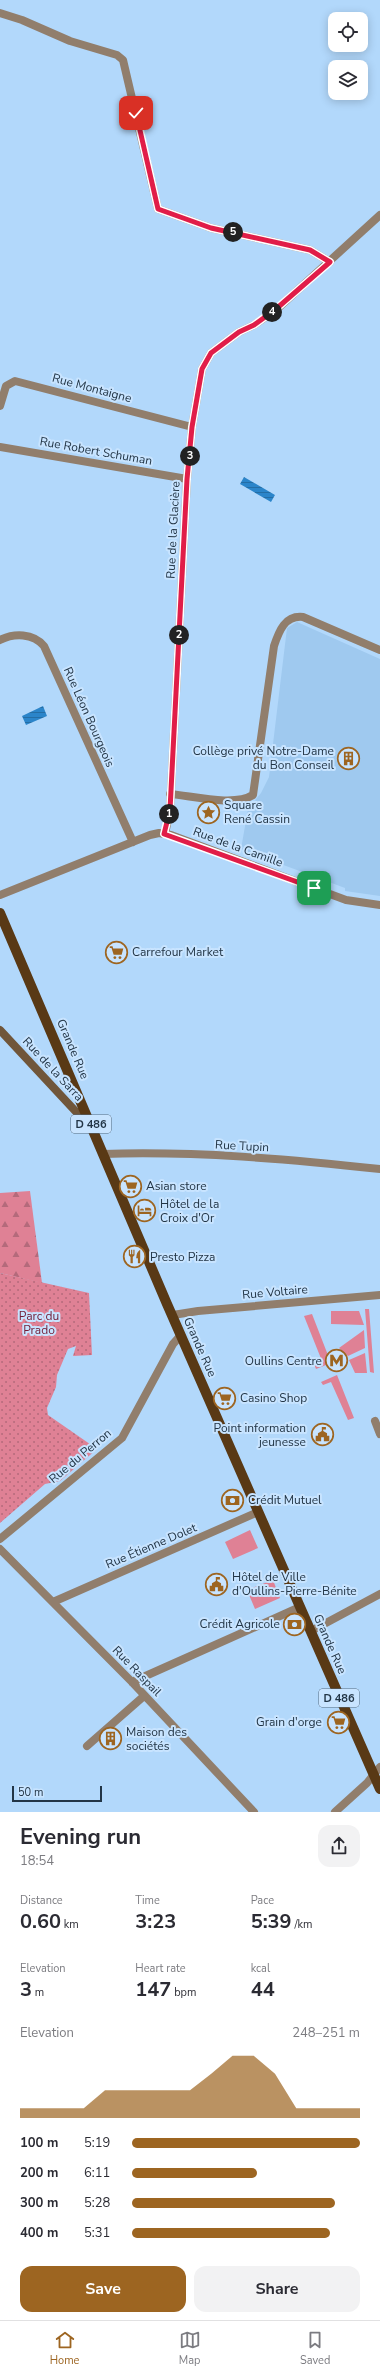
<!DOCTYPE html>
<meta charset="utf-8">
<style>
:root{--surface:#fff;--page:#f2f2f3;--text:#2b2b33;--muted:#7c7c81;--line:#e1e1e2;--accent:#9d6521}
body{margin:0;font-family:"Nunito Sans",sans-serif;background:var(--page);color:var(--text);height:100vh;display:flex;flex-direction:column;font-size:15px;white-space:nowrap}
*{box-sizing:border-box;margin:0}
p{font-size:13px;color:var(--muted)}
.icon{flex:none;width:22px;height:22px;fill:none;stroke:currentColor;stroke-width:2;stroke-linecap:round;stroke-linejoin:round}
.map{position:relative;height:1812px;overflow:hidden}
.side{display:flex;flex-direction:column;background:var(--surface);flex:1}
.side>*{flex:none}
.controls{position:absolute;left:328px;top:12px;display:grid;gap:8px}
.controls a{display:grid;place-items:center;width:40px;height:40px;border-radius:8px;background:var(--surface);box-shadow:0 2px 10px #0003;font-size:20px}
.scale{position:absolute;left:12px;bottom:10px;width:90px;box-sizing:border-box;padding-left:4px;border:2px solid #223546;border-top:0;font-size:11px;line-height:14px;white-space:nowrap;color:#223546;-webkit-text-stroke:3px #c8e4ff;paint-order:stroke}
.pin{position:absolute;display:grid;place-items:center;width:34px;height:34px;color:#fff;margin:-17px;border-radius:8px;box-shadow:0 2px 6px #0006}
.km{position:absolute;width:20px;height:20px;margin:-10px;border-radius:50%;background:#222;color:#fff;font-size:11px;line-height:20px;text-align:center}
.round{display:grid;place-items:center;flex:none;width:42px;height:42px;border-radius:12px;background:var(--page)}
.overview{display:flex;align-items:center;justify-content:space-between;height:68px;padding:0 20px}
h1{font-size:22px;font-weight:700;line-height:30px}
.stats{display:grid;grid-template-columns:repeat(3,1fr);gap:6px;height:68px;padding:4px 20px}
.stats div{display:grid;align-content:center}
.stats b{font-size:20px;font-weight:700}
.stats small{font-size:11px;font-weight:400}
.stats p{font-size:11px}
.chart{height:112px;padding:8px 20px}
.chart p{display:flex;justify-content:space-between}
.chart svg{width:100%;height:72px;margin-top:4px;fill:var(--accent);opacity:.7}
.cta{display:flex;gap:8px;margin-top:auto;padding:8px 20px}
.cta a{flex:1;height:46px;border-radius:12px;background:var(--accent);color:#fff;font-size:16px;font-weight:700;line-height:46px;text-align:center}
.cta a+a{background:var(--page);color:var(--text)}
ul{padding:0 20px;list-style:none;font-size:13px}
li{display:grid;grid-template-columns:64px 48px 1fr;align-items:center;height:30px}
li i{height:10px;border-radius:5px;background:var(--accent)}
.tabs{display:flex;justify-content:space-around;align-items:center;height:56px;border-top:1px solid var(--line);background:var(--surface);font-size:11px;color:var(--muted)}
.tabs a{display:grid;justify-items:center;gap:2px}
.tabs .selected{color:var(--accent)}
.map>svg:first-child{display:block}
</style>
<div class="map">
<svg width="380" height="1812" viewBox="0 0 380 1812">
<defs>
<pattern id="forest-firs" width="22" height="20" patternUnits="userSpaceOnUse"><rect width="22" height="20" fill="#df8195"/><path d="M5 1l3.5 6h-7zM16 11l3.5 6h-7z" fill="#b46a7b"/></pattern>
<pattern id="park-dots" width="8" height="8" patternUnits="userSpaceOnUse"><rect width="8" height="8" fill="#df8195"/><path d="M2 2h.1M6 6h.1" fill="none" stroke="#b46a7b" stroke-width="1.8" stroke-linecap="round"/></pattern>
<pattern id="water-rules" width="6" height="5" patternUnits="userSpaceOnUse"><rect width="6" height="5" fill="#2b85ca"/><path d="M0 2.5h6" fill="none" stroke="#246ea6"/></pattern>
</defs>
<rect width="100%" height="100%" fill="#b2d8fb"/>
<!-- built -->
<path fill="#9fc9ef" d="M297 622 380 659V896L345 891V888L241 849 248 809 261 793 269 777 287 628Z"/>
<!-- grass -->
<path fill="#df8195" d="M365 1309H369L374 1373 370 1372Z
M331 1311H359L364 1325 331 1324Z
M312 1314 331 1363 316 1369 314 1364 322 1361 304 1316Z
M364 1330 365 1348 348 1356 339 1348Z
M365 1353 367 1373H355L349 1360Z
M337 1375 354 1418 348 1420 331 1382 323 1385 321 1382Z
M250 1530 258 1548 233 1559 225 1542Z
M273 1580 280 1598 255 1609 247 1590Z"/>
<!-- forest -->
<path fill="url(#forest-firs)" d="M30 1191 42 1283 0 1273V1193Z"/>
<!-- park -->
<path fill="url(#park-dots)" d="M0 1273 89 1293 92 1355 73 1356 76 1346 68 1349 57 1375 56 1387 47 1408 48 1415 97 1449 60 1481 45 1484 0 1523Z"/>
<!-- water -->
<path fill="url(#water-rules)" d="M244 477 275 495 271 502 240 484Z
M43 706 47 716 26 725 22 716Z"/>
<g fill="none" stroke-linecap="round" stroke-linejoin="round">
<!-- street -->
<path stroke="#917e6c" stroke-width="8" d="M0 13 22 20 70 41 117 55 123 60 158 209 211 228 310 250 330 262
M0 406 6 386 15 381 192 427
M0 447 187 479
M0 640C14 633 33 633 44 646L133 842
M170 794C193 796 234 807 253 795L274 646C279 631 285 615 303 617L380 650
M165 834 170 810 187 479 192 427 202 369 211 353 239 332 254 325 277 309 380 215
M0 895 150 835 159 833 171 835 346 900 380 905
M103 1154C195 1151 289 1159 380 1169
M173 1315 198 1311 380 1295
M375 1421 380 1434
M0 1539 122 1438 173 1344 181 1335
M0 1549 132 1682 254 1812
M53 1602 258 1512
M311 1631 380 1594
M132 1682 300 1607
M87 1746 144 1696
M335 1812 367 1783 380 1767"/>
<!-- secondary -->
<path stroke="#70563a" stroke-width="8" d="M0 1030 79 1115 90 1121"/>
<!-- primary -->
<path stroke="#593915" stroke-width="10" d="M0 913 167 1304 380 1789"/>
</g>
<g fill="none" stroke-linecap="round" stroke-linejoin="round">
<defs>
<path id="route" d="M136 113 158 209 211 228 310 250 330 262 276 309 254 325 239 332 211 353 202 369 192 427 187 479 170 810 164 834 314 888"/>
</defs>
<!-- route casing -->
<use href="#route" stroke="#fff" stroke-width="8"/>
<!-- route -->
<use href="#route" stroke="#e11d48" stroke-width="5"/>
</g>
<!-- icons -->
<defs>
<symbol id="building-ring" viewBox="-11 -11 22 22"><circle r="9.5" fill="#c8e4ff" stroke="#9d6521" stroke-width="1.5"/><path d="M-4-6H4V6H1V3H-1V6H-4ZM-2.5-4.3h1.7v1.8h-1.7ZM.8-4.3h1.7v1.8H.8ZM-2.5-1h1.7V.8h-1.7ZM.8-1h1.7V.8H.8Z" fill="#9d6521"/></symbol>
<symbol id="sight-ring" viewBox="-11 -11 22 22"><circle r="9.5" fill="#c8e4ff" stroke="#9d6521" stroke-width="1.5"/><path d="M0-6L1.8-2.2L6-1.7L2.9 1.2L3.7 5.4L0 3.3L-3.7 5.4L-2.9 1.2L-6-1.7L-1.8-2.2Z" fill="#9d6521"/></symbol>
<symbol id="supermarket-ring" viewBox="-11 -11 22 22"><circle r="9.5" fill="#c8e4ff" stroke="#9d6521" stroke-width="1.5"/><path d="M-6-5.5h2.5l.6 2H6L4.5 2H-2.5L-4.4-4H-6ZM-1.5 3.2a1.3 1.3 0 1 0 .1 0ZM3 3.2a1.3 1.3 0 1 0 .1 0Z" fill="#9d6521"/></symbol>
<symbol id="hotel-ring" viewBox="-11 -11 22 22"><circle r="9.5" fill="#c8e4ff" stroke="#9d6521" stroke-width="1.5"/><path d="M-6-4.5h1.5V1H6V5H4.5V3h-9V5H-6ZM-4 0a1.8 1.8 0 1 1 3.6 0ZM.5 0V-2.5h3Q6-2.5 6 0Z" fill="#9d6521"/></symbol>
<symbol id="restaurant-ring" viewBox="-11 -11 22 22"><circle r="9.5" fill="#c8e4ff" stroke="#9d6521" stroke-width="1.5"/><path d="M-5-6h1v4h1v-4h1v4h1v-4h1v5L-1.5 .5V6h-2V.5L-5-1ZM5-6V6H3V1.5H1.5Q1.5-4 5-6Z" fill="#9d6521"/></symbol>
<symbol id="metro-ring" viewBox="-11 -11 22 22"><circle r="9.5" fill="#c8e4ff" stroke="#9d6521" stroke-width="1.5"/><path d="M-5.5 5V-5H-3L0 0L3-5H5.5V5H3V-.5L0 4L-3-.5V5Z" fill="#9d6521"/></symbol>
<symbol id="civic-ring" viewBox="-11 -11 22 22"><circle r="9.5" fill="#c8e4ff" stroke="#9d6521" stroke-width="1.5"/><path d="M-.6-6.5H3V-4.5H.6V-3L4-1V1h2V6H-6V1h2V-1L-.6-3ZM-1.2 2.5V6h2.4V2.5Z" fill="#9d6521"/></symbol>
<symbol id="bank-ring" viewBox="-11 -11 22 22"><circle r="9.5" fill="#c8e4ff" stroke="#9d6521" stroke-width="1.5"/><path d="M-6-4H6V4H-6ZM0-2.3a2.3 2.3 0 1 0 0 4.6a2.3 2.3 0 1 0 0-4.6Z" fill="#9d6521"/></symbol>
</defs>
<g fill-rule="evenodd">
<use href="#building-ring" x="336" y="746" width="25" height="25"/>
<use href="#sight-ring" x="196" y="800" width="25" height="25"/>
<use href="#supermarket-ring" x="104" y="940" width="25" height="25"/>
<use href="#supermarket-ring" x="118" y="1174" width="25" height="25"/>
<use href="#hotel-ring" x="132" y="1198" width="25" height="25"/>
<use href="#restaurant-ring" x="122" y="1244" width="25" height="25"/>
<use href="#metro-ring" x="324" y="1348" width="25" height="25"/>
<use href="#supermarket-ring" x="212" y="1386" width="25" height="25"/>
<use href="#civic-ring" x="310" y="1422" width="25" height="25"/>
<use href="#bank-ring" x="220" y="1488" width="25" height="25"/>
<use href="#civic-ring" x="204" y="1572" width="25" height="25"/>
<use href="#bank-ring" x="282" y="1612" width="25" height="25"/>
<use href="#supermarket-ring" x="326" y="1710" width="25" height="25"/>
<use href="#building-ring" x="98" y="1726" width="25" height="25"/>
</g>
<g text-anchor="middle" stroke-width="4" stroke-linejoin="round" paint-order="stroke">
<!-- shield labels -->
<g fill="#c8e4ff" stroke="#546a7e" stroke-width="1">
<rect x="71" y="1115" width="40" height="18" rx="3"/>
<rect x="319" y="1689" width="40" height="18" rx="3"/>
</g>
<g font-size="11" font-weight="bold" fill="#223546">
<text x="91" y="1128">D 486</text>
<text x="339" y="1702">D 486</text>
</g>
<!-- street labels -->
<g font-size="12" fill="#223546" stroke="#c8e4ff">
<text transform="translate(92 388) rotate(15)" y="4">Rue Montaigne</text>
<text transform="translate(96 451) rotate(10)" y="4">Rue Robert Schuman</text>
<text transform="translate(173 530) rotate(-87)" y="4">Rue de la Glacière</text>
<text transform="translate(89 717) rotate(66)" y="4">Rue Léon Bourgeois</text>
<text transform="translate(238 847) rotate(20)" y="4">Rue de la Camille</text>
<text transform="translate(73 1049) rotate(67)" y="4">Grande Rue</text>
<text transform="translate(53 1069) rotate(47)" y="4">Rue de la Sarra</text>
<text transform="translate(242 1146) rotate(3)" y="4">Rue Tupin</text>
<text transform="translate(275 1292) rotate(-5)" y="4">Rue Voltaire</text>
<text transform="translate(200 1347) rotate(66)" y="4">Grande Rue</text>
<text transform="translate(80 1456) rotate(-40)" y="4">Rue du Perron</text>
<text transform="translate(151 1546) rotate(-23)" y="4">Rue Étienne Dolet</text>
<text transform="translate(330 1644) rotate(66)" y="4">Grande Rue</text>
<text transform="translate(137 1671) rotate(46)" y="4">Rue Raspail</text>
</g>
<!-- poi labels -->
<g font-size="12" fill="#223546" stroke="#c8e4ff" text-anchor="start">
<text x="334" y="755" text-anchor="end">Collège privé Notre-Dame<tspan x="334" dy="14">du Bon Conseil</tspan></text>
<text x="224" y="809">Square<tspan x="224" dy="14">René Cassin</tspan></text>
<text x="132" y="956">Carrefour Market</text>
<text x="146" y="1190">Asian store</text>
<text x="160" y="1208">Hôtel de la<tspan x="160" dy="14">Croix d'Or</tspan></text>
<text x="150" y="1261">Presto Pizza</text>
<text x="322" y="1365" text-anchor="end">Oullins Centre</text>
<text x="240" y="1402">Casino Shop</text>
<text x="306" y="1432" text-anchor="end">Point information<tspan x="306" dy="14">jeunesse</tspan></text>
<text x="248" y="1504">Crédit Mutuel</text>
<text x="232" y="1581">Hôtel de Ville<tspan x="232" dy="14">d'Oullins-Pierre-Bénite</tspan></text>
<text x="280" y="1628" text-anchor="end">Crédit Agricole</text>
<text x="322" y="1726" text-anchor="end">Grain d'orge</text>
<text x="126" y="1736">Maison des<tspan x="126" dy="14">sociétés</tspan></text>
</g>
<!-- park labels -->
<g font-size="12" fill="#711d37" stroke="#c8e4ff">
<text x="39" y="1320">Parc du<tspan x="39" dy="14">Prado</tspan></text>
</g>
</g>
</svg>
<div class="controls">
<a><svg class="icon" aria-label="locate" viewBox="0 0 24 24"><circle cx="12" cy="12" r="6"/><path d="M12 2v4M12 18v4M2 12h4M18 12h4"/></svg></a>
<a><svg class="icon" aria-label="layers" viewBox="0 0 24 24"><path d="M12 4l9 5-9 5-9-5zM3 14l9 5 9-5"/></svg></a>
</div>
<div class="scale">50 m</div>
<div class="pin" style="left:314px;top:888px;background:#1e9e55"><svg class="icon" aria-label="arrive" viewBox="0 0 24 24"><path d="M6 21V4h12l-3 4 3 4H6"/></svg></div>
<div class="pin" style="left:136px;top:113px;background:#d93025"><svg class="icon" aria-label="check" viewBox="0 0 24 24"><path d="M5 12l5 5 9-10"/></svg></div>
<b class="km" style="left:169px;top:814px">1</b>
<b class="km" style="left:179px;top:635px">2</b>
<b class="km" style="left:190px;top:456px">3</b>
<b class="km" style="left:272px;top:312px">4</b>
<b class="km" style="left:233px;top:232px">5</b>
</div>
<section class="side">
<div class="overview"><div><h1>Evening run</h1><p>18:54</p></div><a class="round"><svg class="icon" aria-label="share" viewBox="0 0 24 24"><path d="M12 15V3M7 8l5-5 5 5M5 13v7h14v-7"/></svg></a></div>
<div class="stats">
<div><p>Distance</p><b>0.60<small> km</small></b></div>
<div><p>Time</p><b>3:23</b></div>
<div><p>Pace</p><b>5:39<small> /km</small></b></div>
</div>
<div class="stats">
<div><p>Elevation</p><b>3<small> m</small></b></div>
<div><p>Heart rate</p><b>147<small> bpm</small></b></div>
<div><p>kcal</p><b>44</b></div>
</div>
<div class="chart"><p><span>Elevation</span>248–251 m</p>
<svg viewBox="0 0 160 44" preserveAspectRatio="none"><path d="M0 44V38L10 38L20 38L30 38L40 27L50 27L60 27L70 27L80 27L90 17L100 6L110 6L120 17L130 38L140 38L150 38L160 38V44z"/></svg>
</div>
<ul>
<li><b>100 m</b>5:19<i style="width:100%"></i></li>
<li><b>200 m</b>6:11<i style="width:55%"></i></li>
<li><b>300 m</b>5:28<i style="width:89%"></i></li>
<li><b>400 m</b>5:31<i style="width:87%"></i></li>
</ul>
<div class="cta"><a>Save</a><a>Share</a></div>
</section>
<nav class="tabs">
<a class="selected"><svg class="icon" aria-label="home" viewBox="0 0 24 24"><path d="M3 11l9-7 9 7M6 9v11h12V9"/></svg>Home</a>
<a><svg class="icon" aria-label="map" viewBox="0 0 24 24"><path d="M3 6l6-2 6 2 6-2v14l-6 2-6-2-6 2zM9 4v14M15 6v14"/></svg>Map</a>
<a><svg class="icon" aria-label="saved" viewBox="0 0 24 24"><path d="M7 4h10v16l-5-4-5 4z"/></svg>Saved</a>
</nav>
